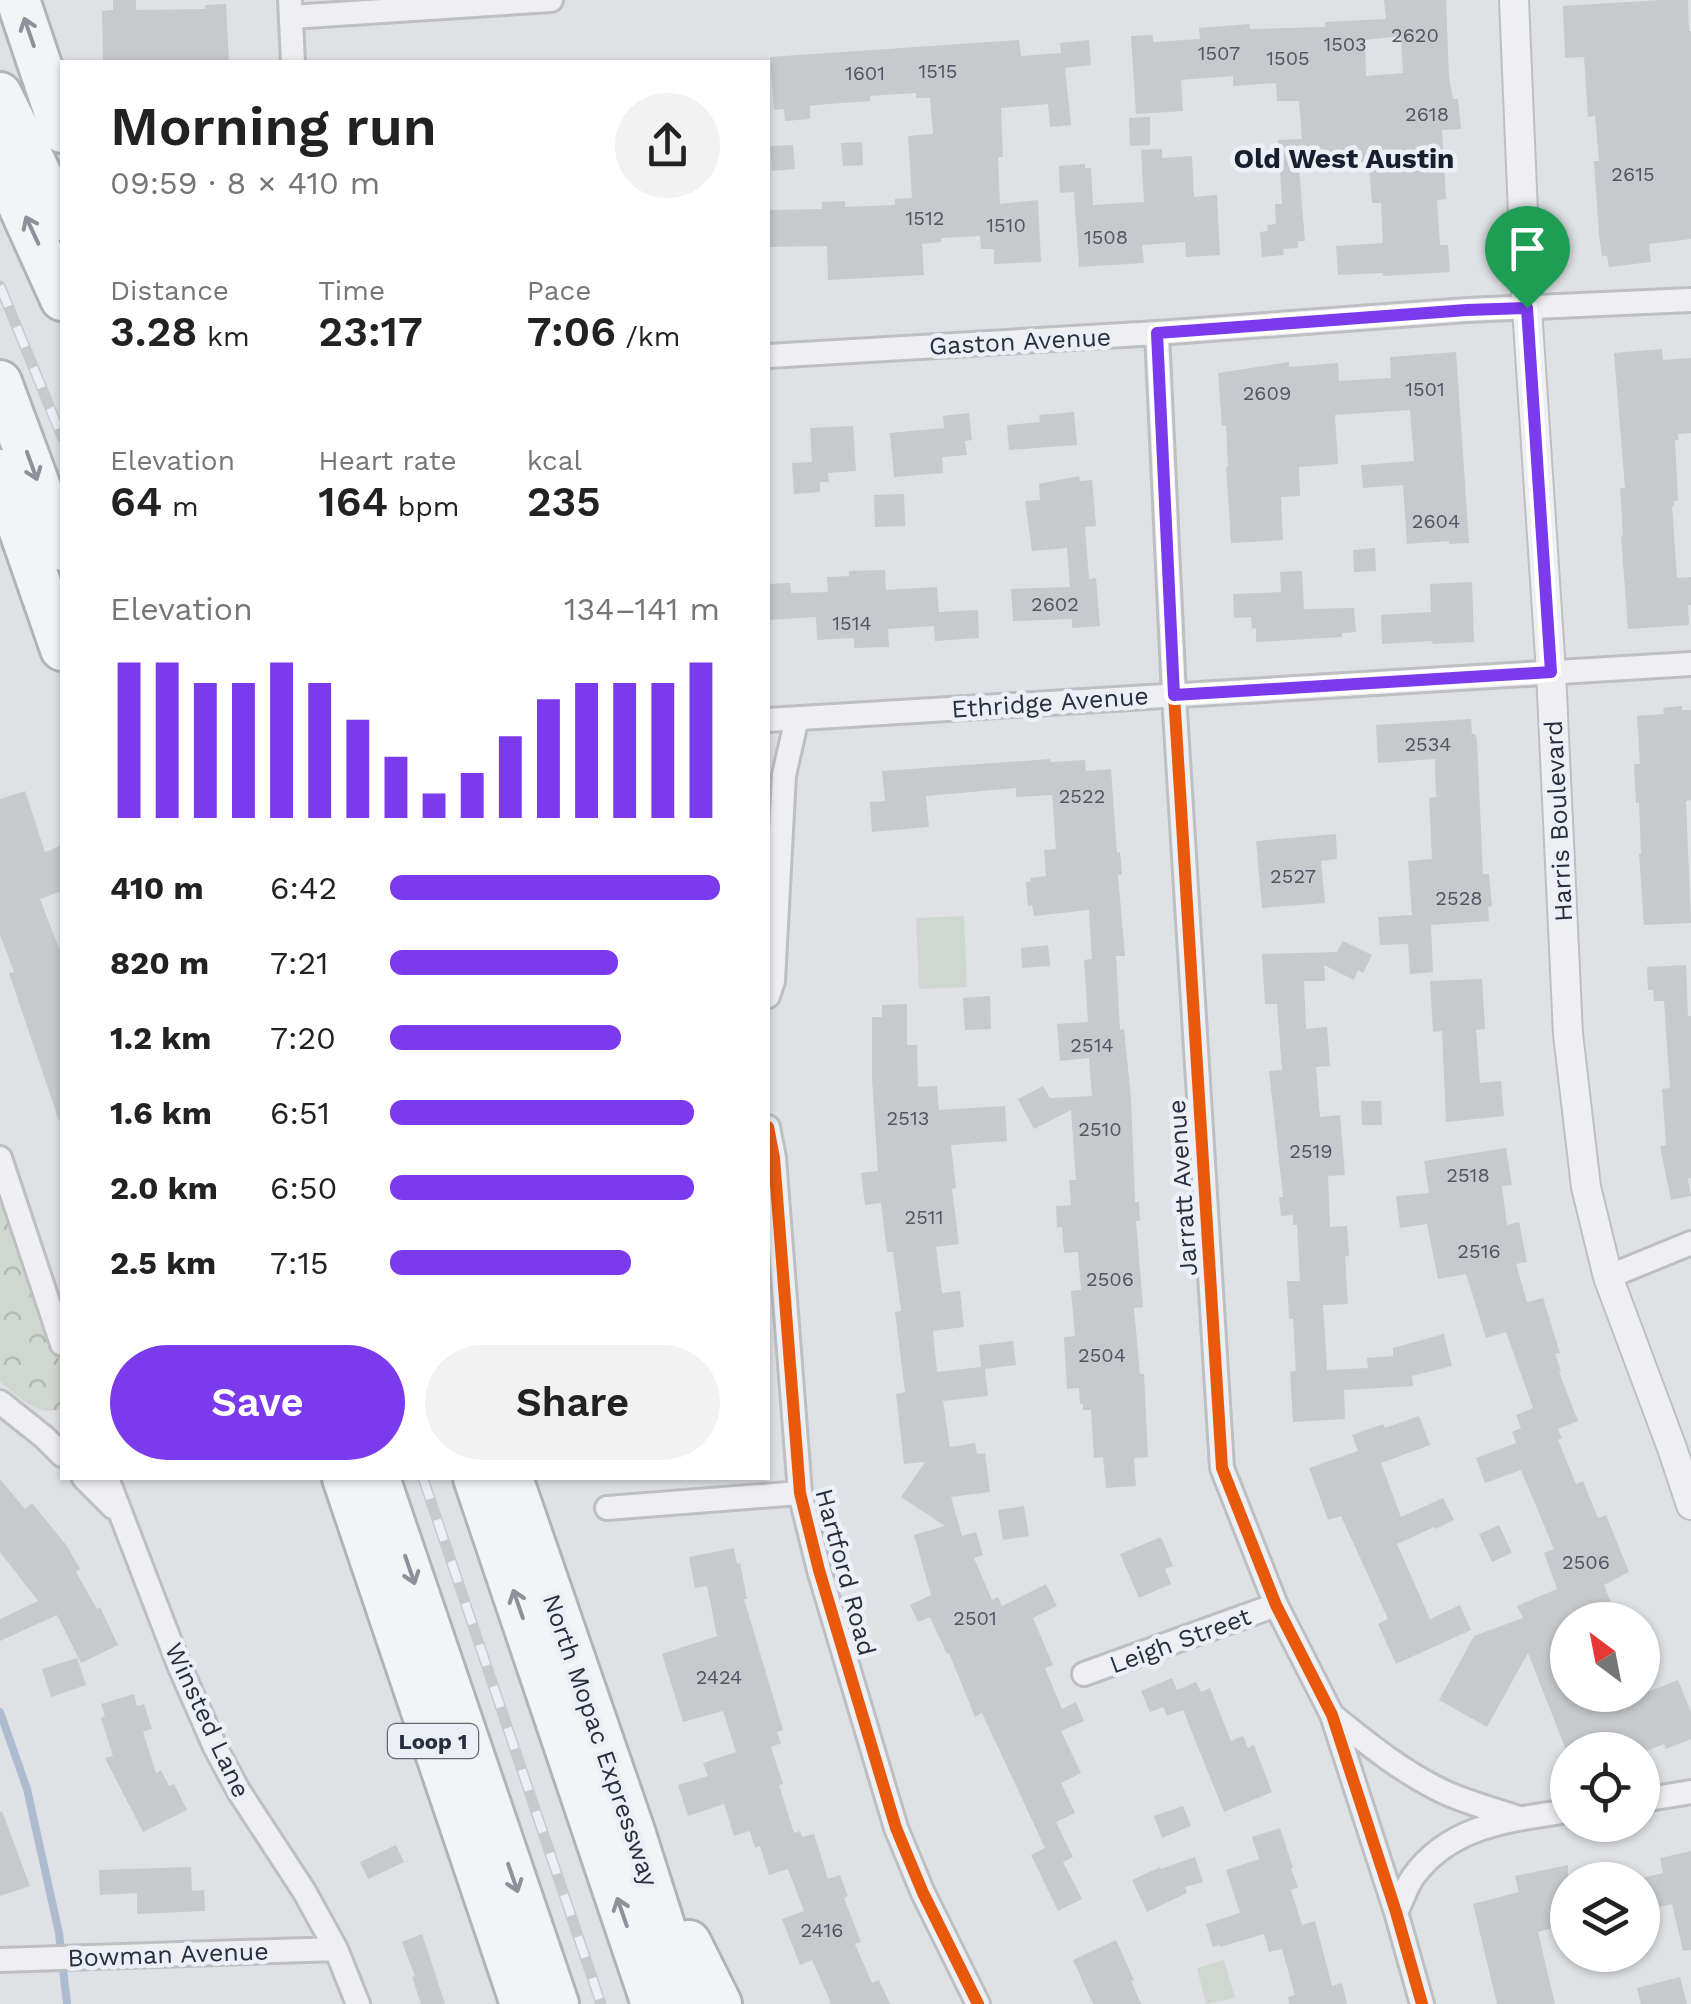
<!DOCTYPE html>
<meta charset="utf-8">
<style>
:root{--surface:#fff;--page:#f2f2f2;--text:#222;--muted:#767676;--accent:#7c3aed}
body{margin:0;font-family:"Work Sans",sans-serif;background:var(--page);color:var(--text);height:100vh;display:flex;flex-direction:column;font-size:38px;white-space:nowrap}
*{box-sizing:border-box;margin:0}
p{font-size:32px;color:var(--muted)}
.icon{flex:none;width:55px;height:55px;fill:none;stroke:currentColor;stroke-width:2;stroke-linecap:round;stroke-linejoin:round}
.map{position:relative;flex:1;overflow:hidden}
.drawer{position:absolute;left:60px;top:60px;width:710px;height:1420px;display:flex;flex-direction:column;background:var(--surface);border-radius:0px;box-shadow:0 2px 8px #0004}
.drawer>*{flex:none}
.needle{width:65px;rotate:328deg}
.buttons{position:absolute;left:1550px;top:1602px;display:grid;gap:20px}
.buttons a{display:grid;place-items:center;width:110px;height:110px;border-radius:50%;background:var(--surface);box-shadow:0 2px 8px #0004;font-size:50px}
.pin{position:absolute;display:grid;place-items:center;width:85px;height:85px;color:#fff;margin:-102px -42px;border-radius:50% 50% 50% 0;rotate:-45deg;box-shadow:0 0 10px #0007}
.pin .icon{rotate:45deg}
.round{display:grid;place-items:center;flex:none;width:105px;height:105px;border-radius:52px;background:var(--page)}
.head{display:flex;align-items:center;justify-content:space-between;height:170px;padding:0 50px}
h1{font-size:55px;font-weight:600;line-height:75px}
.stats{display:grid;grid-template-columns:repeat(3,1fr);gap:15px;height:170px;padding:10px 50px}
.stats div{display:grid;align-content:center}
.stats b{font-size:42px;font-weight:600}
.stats small{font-size:28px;font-weight:400}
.stats p{font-size:28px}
.chart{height:280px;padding:20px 50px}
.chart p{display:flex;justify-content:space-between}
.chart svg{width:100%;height:180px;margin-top:10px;stroke:var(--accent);stroke-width:6}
.cta{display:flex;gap:20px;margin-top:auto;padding:20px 50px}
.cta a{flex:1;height:115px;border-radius:60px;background:var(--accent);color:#fff;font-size:40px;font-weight:600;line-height:115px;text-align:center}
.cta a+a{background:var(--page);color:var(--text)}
ul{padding:0 50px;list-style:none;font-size:32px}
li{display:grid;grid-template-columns:160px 120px 1fr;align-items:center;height:75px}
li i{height:25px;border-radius:12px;background:var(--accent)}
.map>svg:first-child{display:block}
</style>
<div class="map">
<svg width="1691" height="2004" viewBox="0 0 1691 2004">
<defs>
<pattern id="park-crowns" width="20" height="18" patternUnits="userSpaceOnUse" patternTransform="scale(2.5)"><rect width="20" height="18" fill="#cfd8d0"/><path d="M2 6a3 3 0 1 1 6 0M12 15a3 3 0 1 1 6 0" fill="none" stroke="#b2bab4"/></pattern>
</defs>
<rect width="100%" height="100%" fill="#dfe1e5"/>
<!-- park -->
<path fill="url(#park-crowns)" d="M0 1189 62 1368V1408C38 1419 19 1396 0 1382Z"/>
<!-- pitch -->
<path fill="#cfd8d0" d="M964 916 967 987 919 989 916 918Z
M1224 1960 1235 1998 1206 2004 1197 1968Z"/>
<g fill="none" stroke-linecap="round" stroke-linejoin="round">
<!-- stream -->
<path stroke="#adbcd0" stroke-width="8" d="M0 1712 27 1789 59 1933 67 2004"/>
</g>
<!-- building -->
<path fill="#c7c9cd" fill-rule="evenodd" d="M113 0H136V10L205 9V5L226 4 229 62H103L102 11 113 10Z
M1384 0H1446L1449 77 1453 99H1458L1461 129 1442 130 1446 199 1437 200 1440 245H1448L1450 272 1383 276V273L1338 275 1336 246 1383 243 1381 203H1372L1369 164 1299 169 1305 241H1298V248L1283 249 1284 255 1262 257 1260 232 1268 231 1267 225 1276 224 1275 204H1282L1278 140 1302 139 1299 101H1277L1276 83 1233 86V76L1181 80 1183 111 1136 114 1131 36 1153 35V42L1200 39 1199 28 1249 24 1250 29 1325 27V22L1386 19ZM1401 36 1403 73 1366 76 1365 40Z
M1660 0H1688L1689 31H1691V239L1649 244 1651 262 1609 267 1607 256H1602L1599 234 1594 161H1599L1595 116 1588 117 1584 57 1565 58 1563 6Z
M1019 40 1021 56 1061 53 1060 43 1089 40 1091 65 1065 68 1071 125 1050 127 1048 104 1001 108 1003 157H998L1000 204 1038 200 1041 262 994 264V249H981L980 236 941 238V242L922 244 924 275 828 280 827 246 768 247V210L822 209V202L845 201V207L895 205V199L912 198 908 136 933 134 930 98H916V93L870 96V101L815 105 810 106V119L785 121 784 109 774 110 770 57Z
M1150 117V145L1130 146 1129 118Z
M862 142 863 165 843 166 841 143Z
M793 145 795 169 772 171 770 146Z
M1162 149V158L1192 156 1194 197 1217 195 1220 255 1186 257 1185 242 1142 245 1144 263 1079 267 1074 192 1060 193 1059 166 1085 164V168H1091L1093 205 1144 202 1141 150Z
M1662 349 1663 360 1691 358V433L1678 434 1679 440H1675L1678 501H1674V506H1672L1677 578 1691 577V605H1688L1689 625 1628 629 1621 537 1623 536 1620 488H1625L1614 353Z
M1456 352 1469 543 1449 544V541L1407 544 1403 485 1363 488 1361 465 1414 461 1410 410 1335 415 1338 464 1299 467 1300 496 1281 497 1283 540 1231 543 1226 467H1228L1226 425 1222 426 1218 373 1289 362V367L1338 363 1339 381 1391 378 1390 357Z
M1074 412 1077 445 1009 450 1007 425 1040 422 1039 415Z
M969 413 972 440 965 441 967 455 942 457 943 473 894 477 890 433 944 428 943 416Z
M853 426 856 471 828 473 829 482H820V492L794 494 792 463 812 462 810 428Z
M1079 476 1080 481 1092 480 1096 526 1085 527 1089 579 1096 578 1100 626 1072 628V619L1013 621 1011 589 1070 587 1067 548 1032 551 1025 501 1040 500 1039 484Z
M904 494 905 526 875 527 874 495Z
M1375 548 1376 571 1354 572 1353 550Z
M885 570 886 590 937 587 939 612 978 610 979 638 935 641 934 626 888 629 889 647 854 648V638L817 640 816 617 768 620V584L790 583 791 593 828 592 827 577 849 576V571Z
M1302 571 1304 609 1354 608 1356 632 1342 633V637L1256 642V628L1252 629 1251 617 1234 618 1233 594 1281 592 1280 572Z
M1472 582 1474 642 1433 644 1432 641 1382 644 1381 615 1431 612 1430 584Z
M1682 706V710H1691V800L1686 801 1691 923 1644 925 1639 854H1641L1639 803H1636L1634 764H1640L1637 716 1664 714 1663 708Z
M1471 719 1472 734H1475L1477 741 1483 874H1489L1492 906 1488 907 1489 921 1431 925 1433 972 1410 974 1408 944 1380 945 1378 917 1412 915 1408 861 1432 859 1429 798 1436 797 1435 759 1378 763 1376 725Z
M1050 759 1051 762 1085 760 1086 771 1111 769 1117 853 1120 852 1122 875H1118L1125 956H1116L1120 1030 1124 1029 1131 1098 1135 1202H1139L1140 1221H1136L1143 1307 1134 1308 1140 1374H1144L1148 1457 1134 1458 1136 1486 1106 1488 1103 1457 1094 1458 1091 1410H1083V1404H1080L1079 1388 1067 1389 1064 1337 1075 1336 1071 1291 1081 1290 1078 1252 1064 1253 1062 1227 1057 1228 1056 1206 1071 1205 1069 1180H1076L1071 1110 1034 1129 1018 1099 1043 1086 1050 1098 1092 1096 1089 1058 1060 1061 1057 1024 1088 1022 1084 960 1092 959 1089 910 1034 916 1032 905 1028 906 1026 882H1031L1030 878 1046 876 1044 850 1056 849 1052 795 1016 797V788L926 796 929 827 872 832 870 802 885 801 882 771Z
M25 791 45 852 62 845V891L40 899 62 956V1120L59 1121 9 973 14 972 0 935V799Z
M1336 834 1337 859 1321 861 1325 903 1262 908 1256 841Z
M1343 941 1372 955 1363 973 1358 970 1354 980 1324 965 1325 981H1304L1306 1029 1327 1027 1330 1066 1316 1067 1320 1117 1340 1115 1345 1175 1328 1176 1330 1227 1347 1226 1349 1256H1345L1348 1304 1323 1305 1327 1370 1368 1368 1367 1358 1393 1356V1348L1444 1334 1452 1366 1412 1376 1413 1386 1344 1390 1345 1419 1293 1422 1290 1372 1296 1371 1293 1319H1289L1287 1281H1300L1297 1225H1293V1215L1281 1216 1279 1197H1283L1269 1071 1282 1070 1277 1004H1265L1262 954 1337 952Z
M1048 945 1050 966 1022 968 1021 948Z
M1686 965 1688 1016H1691V1178L1688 1179 1691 1196 1671 1200 1660 1146 1666 1145 1662 1089 1670 1088 1664 1001H1654L1653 990H1648L1647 967Z
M1482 979 1485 1029 1476 1030 1480 1083 1501 1081 1504 1116 1446 1122 1442 1031 1433 1032 1430 981Z
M990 996 991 1029 965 1030 963 998Z
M907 1004V1045H917L918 1087 937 1086 939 1110 1005 1106 1007 1141 951 1145 956 1188 952 1189 959 1244 936 1247 942 1293 960 1291 964 1327 933 1331 937 1372 981 1367 979 1345 1013 1341 1016 1365 985 1369 988 1396 943 1401 950 1447 975 1443 977 1454 985 1453 990 1492 951 1497 962 1536 976 1532 983 1555 974 1558 992 1600 998 1597 1002 1606 1046 1584 1057 1606 1033 1618 1053 1665 1045 1668 1062 1709 1076 1702 1084 1721 1061 1731 1081 1773 1061 1783 1075 1813 1056 1822 1073 1857 1063 1862 1082 1899 1058 1911 1031 1855 1045 1848 982 1713 975 1717 949 1653 947 1654 930 1617 918 1622 910 1605 931 1595 914 1535 945 1526 901 1497 925 1462 904 1464 896 1394 905 1392 895 1312 901 1311 893 1252H887L881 1203 865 1205 861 1173 878 1171 872 1078V1017H882V1005Z
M1361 1101H1381L1382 1125H1362Z
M1506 1148 1512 1185 1502 1186 1507 1225 1519 1222 1527 1262 1516 1264 1527 1302 1543 1298 1560 1353 1555 1354 1561 1371 1559 1372 1578 1421 1558 1429 1562 1438 1558 1440 1576 1484 1583 1481 1598 1518 1606 1515 1629 1572 1604 1585 1618 1620H1568V1695H1607L1612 1706 1678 1680 1691 1712V1739L1666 1749 1664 1744 1649 1750H1566L1528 1653 1487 1727 1439 1700 1474 1636 1523 1618 1517 1606 1557 1589 1544 1553 1554 1549 1521 1470 1485 1483 1476 1458 1516 1443 1512 1432 1521 1428 1516 1415 1533 1408 1506 1332 1486 1338 1466 1274 1438 1279 1427 1224 1400 1228 1396 1196 1429 1193 1424 1161Z
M1419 1416 1430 1445 1381 1463 1401 1517 1443 1498 1454 1520 1435 1529 1434 1527 1397 1544 1430 1619 1460 1605 1471 1630 1396 1664 1378 1624 1388 1619 1341 1516 1328 1520 1309 1468 1358 1451 1352 1435 1383 1424 1385 1428Z
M0 1479 25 1509 32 1503 67 1546 80 1569 76 1572 97 1609 100 1607 118 1645 81 1663 57 1615 0 1641V1619L38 1601 0 1552Z
M1024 1506 1029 1536 1003 1540 998 1510Z
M1499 1525 1512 1553 1492 1562 1479 1534Z
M1161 1537 1173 1566 1165 1569 1171 1584 1139 1598 1120 1554Z
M734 1548 737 1564 740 1563 747 1599H744L783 1730 777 1732 781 1743 771 1747 783 1784 779 1785 794 1833 800 1831 802 1837 814 1834 828 1879 840 1875 848 1896 844 1898 861 1942 855 1944 872 1983 879 1980 890 2004H828L831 2003 812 1960 800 1965 782 1919 804 1911 788 1869 769 1875 760 1846 755 1848 750 1831 734 1836 724 1804 688 1816 678 1785 708 1776 703 1763 736 1752 723 1711 683 1722 662 1654 717 1636 707 1586 695 1588 689 1557Z
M77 1658 86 1685 51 1697 42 1669Z
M1172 1678 1177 1690 1196 1682 1201 1692 1210 1688 1231 1741 1243 1736 1248 1748 1254 1745 1272 1792 1224 1812 1183 1710 1167 1716 1163 1707 1150 1712 1141 1691Z
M134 1694 137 1706 144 1704 152 1729 143 1732 156 1773 161 1770 169 1786 174 1784 187 1810 143 1832 105 1758 113 1756 101 1718 105 1716 101 1704Z
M1183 1806 1191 1826 1162 1838 1154 1816Z
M2 1811 30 1886 0 1896V1812Z
M1280 1828 1293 1868 1291 1869 1298 1887 1291 1890 1302 1925 1315 1921 1332 1986 1342 1983 1347 2004H1289L1288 1997 1295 1995 1282 1949 1269 1952 1264 1934 1220 1947V1945L1213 1947 1206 1924 1240 1913 1226 1870 1259 1859 1252 1837Z
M396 1845 404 1862 368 1879 360 1862Z
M1691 1851V1950L1683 1951 1672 1904 1642 1911V1878L1663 1873 1660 1858Z
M1195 1857 1203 1882 1185 1887 1187 1893 1147 1912 1132 1880 1160 1867 1161 1869Z
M1568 1865V1890L1556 1893 1563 1917 1554 1920 1556 1927 1538 1932 1555 2004H1497L1473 1904 1519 1892 1515 1876Z
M191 1867 192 1891 204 1890 205 1911 137 1914V1893L100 1895 99 1870Z
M422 1934 445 2004H421L412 1977 415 1976 402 1942Z
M1116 1940 1134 1980 1131 1981 1141 2004H1093L1073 1960Z
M1680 1977 1687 2004H1641L1637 1988Z"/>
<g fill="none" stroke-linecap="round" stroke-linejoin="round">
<defs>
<path id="minor" d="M290 0 293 62
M291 17 551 0
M1157 333 1174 695 1222 1468 1276 1605 1332 1715 1396 1912 1422 2004
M768 356 1157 333 1467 310 1691 300
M768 720 1691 664
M768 996 773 981 784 775 797 718
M768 1127 774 1158 800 1493 819 1570 896 1828 923 1893 978 2004
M0 1158 62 1344
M1608 1277 1691 1243
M0 1402 44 1437 62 1455
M84 1478 113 1507
M107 1478 179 1665 215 1747 238 1790 304 1891 336 1949 358 2004
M607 1508 800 1493
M1084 1674 1276 1605
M1332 1715C1368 1744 1402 1772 1444 1792 1468 1803 1495 1810 1519 1818
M1642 1800 1691 1792
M1396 1912C1402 1901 1406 1887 1413 1877 1450 1825 1510 1820 1568 1811
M0 1960 336 1949"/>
<path id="tertiary" d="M1514 0 1527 308 1551 672 1568 1034 1586 1187 1608 1277 1672 1448 1691 1505"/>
<path id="motorway" d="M18 0 62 131
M0 94 62 219
M0 162 62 299
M0 382 62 549
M0 471 62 649
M344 1478 522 2004
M378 1478 557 2004
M475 1478 653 2004
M511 1478 633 1831 688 2004
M689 1942 720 2004"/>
</defs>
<!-- minor casing -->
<use href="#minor" stroke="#bebfc3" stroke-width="28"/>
<!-- tertiary casing -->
<use href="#tertiary" stroke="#bebfc3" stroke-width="32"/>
<!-- motorway casing -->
<use href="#motorway" stroke="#b2b4b9" stroke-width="48"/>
<!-- minor -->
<use href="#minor" stroke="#efeff1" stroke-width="22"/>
<!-- tertiary -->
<use href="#tertiary" stroke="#efeff1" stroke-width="28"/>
<!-- motorway -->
<use href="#motorway" stroke="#f3f4f5" stroke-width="42"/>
<defs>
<path id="rail" d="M0 286 62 437
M423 1478 601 2004"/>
</defs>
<!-- rail casing -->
<use href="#rail" stroke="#c8c9cd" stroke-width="11"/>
<!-- rail -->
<use href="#rail" stroke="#eceff5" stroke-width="8" stroke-dasharray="22" stroke-linecap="butt"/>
<defs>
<path id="cycleway" d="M1157 333 1174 695 1222 1468 1276 1605 1332 1715 1396 1912 1422 2004
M768 1127 774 1158 800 1493 819 1570 896 1828 923 1893 978 2004"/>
</defs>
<!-- cycleway casing -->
<use href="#cycleway" stroke="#eceff5" stroke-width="19"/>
<!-- cycleway -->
<use href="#cycleway" stroke="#e8590c" stroke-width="12"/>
</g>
<!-- one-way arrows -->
<defs><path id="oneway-shaft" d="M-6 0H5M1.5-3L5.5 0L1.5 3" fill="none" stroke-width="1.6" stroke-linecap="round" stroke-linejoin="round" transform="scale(2.5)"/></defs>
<g stroke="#8d9199">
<use href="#oneway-shaft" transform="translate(29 32) rotate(-109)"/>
<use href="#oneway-shaft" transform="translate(32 230) rotate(-115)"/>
<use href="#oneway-shaft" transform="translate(32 466) rotate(70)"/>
<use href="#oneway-shaft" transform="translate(410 1570) rotate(71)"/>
<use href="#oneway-shaft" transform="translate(518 1604) rotate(-109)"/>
<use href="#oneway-shaft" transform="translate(513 1878) rotate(71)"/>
<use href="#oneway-shaft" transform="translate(622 1912) rotate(-109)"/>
</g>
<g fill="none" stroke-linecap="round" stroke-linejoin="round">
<defs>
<path id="route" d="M1527 308 1551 672 1174 695 1157 333 1467 310Z"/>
</defs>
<!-- route casing -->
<use href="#route" stroke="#fff" stroke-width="20"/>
<!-- route -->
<use href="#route" stroke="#7c3aed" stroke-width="12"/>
</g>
<g text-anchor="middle" stroke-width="9" stroke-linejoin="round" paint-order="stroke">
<!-- number labels -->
<g font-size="20" fill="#505662">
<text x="1415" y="42">2620</text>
<text x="1345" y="51">1503</text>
<text x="1219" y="60">1507</text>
<text x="1288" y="65">1505</text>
<text x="938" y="78">1515</text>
<text x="865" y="80">1601</text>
<text x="1427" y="121">2618</text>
<text x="1633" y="181">2615</text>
<text x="925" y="225">1512</text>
<text x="1006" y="232">1510</text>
<text x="1106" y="244">1508</text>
<text x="1425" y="396">1501</text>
<text x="1267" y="400">2609</text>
<text x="1436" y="528">2604</text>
<text x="1055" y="611">2602</text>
<text x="852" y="630">1514</text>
<text x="1428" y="751">2534</text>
<text x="1082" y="803">2522</text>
<text x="1293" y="883">2527</text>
<text x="1459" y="905">2528</text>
<text x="1092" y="1052">2514</text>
<text x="908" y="1125">2513</text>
<text x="1100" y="1136">2510</text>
<text x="1311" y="1158">2519</text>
<text x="1468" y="1182">2518</text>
<text x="924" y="1224">2511</text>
<text x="1479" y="1258">2516</text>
<text x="1110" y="1286">2506</text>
<text x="1102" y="1362">2504</text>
<text x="1586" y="1569">2506</text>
<text x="975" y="1625">2501</text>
<text x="719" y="1684">2424</text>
<text x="822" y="1937">2416</text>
</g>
<!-- shield labels -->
<rect fill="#eceff5" stroke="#626874" stroke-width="2.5" x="388" y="1724" width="90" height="34" rx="8"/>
<g font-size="22" font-weight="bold" fill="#272e3d">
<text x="433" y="1749">Loop 1</text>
</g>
<!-- street labels -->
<g font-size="25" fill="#272e3d" stroke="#eceff5">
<text transform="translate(1020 341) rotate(-3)" y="9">Gaston Avenue</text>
<text transform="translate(1050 702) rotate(-4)" y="9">Ethridge Avenue</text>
<text transform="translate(1558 821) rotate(-93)" y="9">Harris Boulevard</text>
<text transform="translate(1182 1188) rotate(-94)" y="9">Jarratt Avenue</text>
<text transform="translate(846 1572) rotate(75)" y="9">Hartford Road</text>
<text transform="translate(1180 1640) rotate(-20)" y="9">Leigh Street</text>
<text transform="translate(208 1720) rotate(65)" y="9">Winsted Lane</text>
<text transform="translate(601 1740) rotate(71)" y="9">North Mopac Expressway</text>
<text transform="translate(168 1954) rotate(-2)" y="9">Bowman Avenue</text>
</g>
<!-- neighbourhood labels -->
<g font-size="28" font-weight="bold" fill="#191f2e" stroke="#eceff5">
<text x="1344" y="168">Old West Austin</text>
</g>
</g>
</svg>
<div class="buttons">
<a><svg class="needle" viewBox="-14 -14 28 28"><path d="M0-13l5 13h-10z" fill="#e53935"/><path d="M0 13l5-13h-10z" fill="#767676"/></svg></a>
<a><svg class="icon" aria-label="locate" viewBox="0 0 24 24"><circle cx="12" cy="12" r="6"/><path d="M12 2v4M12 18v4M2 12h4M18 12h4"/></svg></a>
<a><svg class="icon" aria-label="layers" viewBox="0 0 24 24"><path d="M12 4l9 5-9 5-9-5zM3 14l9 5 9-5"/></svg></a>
</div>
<div class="pin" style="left:1527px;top:308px;background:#1e9e55"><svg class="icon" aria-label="arrive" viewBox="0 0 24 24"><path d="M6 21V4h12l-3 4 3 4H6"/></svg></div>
<section class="drawer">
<div class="head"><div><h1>Morning run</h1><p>09:59 · 8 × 410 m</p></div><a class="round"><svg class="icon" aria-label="share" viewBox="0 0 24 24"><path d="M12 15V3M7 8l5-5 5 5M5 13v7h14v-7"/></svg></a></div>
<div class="stats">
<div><p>Distance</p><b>3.28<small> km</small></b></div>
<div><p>Time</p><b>23:17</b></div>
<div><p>Pace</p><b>7:06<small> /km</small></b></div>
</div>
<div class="stats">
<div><p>Elevation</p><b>64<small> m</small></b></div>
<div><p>Heart rate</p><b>164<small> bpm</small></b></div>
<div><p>kcal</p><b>235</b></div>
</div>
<div class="chart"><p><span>Elevation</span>134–141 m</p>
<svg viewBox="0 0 160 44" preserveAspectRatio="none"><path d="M5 44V6M15 44V6M25 44V11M35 44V11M45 44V6M55 44V11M65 44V20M75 44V29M85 44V38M95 44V33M105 44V24M115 44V15M125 44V11M135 44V11M145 44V11M155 44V6"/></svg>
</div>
<ul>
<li><b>410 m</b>6:42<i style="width:100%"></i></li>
<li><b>820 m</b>7:21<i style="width:69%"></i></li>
<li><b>1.2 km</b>7:20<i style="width:70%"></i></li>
<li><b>1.6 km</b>6:51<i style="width:92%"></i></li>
<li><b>2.0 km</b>6:50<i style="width:92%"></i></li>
<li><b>2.5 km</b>7:15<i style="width:73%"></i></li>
</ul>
<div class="cta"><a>Save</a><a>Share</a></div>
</section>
</div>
